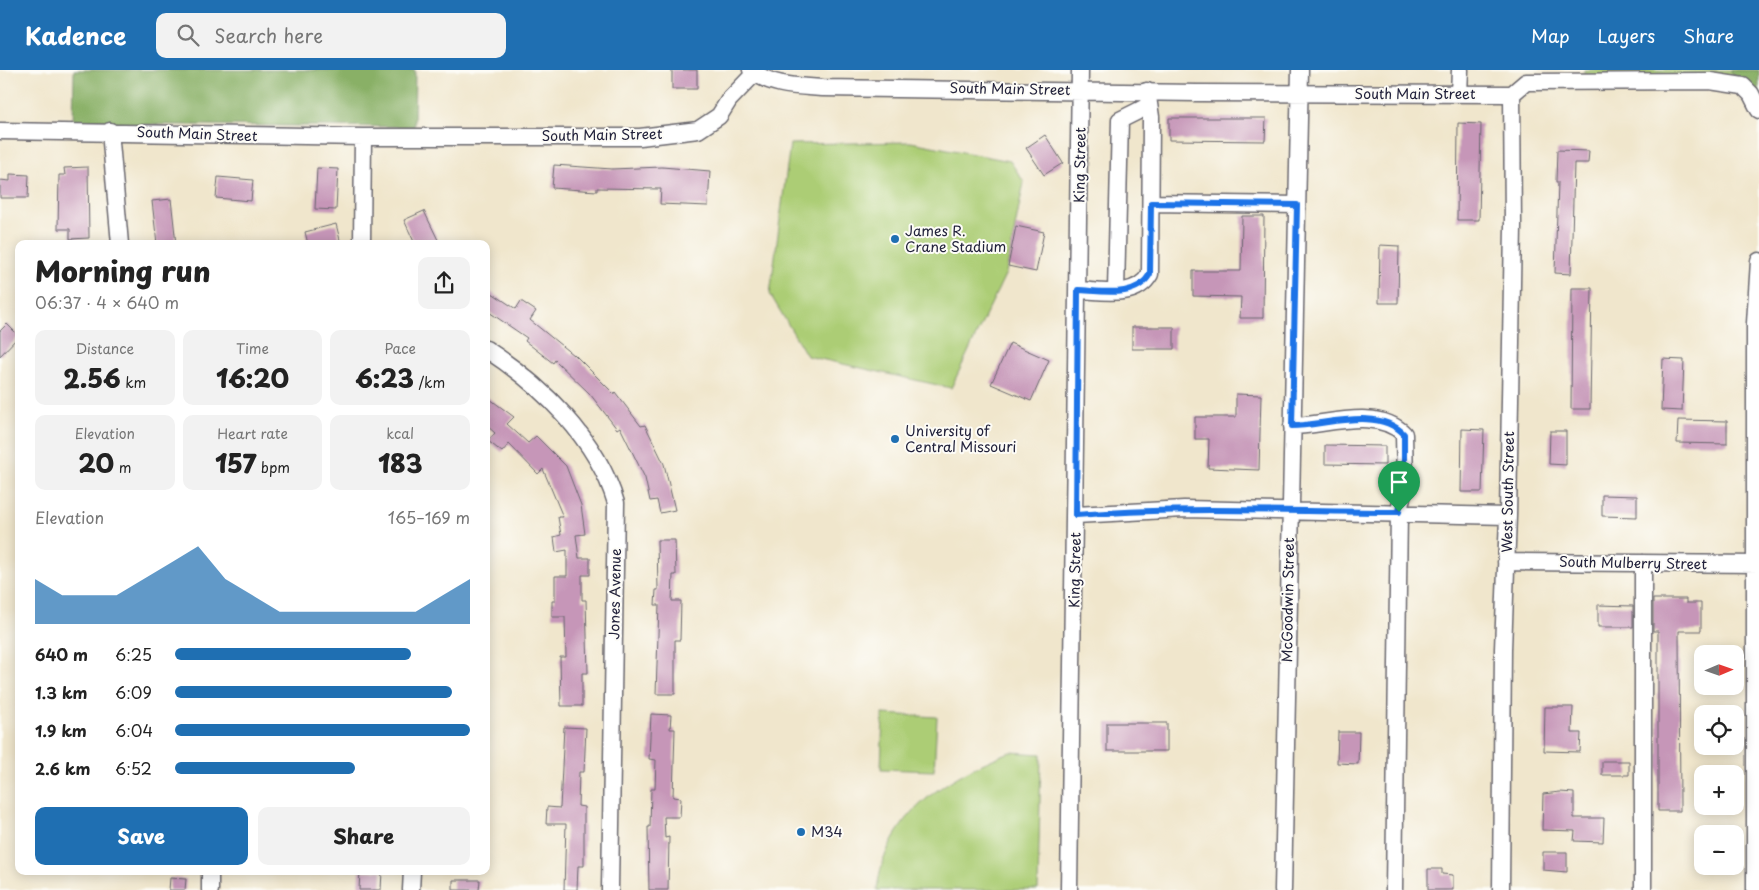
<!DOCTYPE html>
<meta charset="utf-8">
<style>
:root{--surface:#fff;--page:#f2f2f2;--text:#222;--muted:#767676;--accent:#1f6fb2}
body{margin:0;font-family:"Playpen Sans",sans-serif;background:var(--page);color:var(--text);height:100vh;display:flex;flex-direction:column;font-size:19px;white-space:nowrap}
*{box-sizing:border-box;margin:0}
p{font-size:16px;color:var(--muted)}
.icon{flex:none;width:28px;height:28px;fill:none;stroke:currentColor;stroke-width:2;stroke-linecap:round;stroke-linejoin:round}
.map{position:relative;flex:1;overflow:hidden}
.panel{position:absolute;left:15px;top:170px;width:475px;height:635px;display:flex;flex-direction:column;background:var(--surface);border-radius:10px;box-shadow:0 2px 12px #0003}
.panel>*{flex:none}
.needle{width:32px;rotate:88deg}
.fabs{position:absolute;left:1694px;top:575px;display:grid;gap:10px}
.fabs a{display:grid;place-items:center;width:50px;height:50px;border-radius:10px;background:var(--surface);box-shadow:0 2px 12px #0003;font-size:25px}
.pin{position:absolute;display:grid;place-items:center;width:42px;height:42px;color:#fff;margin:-51px -21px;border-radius:50% 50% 50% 0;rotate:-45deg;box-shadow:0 0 5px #0007}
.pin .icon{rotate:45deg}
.round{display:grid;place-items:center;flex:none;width:52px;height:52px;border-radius:10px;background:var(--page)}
.overview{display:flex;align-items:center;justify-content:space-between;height:85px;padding:0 20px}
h1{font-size:28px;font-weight:800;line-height:38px}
.figures{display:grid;grid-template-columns:repeat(3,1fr);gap:8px;height:85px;padding:5px 20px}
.figures div{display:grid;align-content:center;border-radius:10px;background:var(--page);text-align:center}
.figures b{font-size:25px;font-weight:800}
.figures small{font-size:14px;font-weight:400}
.figures p{font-size:14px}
.chart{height:140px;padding:10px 20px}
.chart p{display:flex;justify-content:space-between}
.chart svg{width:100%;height:90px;margin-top:5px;fill:var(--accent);opacity:.7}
.cta{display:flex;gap:10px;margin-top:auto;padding:10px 20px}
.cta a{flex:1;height:58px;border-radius:10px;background:var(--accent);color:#fff;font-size:20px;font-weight:800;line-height:58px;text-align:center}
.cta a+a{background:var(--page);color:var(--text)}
ul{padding:0 20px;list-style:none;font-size:16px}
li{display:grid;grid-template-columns:80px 60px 1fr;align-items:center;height:38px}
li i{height:12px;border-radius:6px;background:var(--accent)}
header{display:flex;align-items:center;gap:30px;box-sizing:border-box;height:70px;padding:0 25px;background:var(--accent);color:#fff}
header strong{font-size:24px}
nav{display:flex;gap:28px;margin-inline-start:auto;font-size:18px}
.search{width:350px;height:45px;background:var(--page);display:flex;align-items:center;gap:12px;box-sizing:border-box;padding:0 18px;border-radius:10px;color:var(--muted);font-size:19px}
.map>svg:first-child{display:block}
</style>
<header>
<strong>Kadence</strong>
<div class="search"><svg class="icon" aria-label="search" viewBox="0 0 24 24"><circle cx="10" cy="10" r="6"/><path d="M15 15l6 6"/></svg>Search here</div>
<nav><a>Map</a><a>Layers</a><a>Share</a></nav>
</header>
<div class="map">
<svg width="1759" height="820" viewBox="0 0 1759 820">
<rect width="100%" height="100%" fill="#fdfcf7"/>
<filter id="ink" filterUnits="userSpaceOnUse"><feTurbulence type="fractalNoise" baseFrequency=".02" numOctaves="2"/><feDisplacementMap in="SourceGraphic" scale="10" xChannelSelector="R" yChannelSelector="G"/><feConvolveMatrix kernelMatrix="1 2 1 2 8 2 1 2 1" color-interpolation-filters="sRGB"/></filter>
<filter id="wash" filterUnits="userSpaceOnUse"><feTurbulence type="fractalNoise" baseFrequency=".0096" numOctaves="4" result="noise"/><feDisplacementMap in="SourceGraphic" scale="20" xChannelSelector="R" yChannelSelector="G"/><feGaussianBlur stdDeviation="1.12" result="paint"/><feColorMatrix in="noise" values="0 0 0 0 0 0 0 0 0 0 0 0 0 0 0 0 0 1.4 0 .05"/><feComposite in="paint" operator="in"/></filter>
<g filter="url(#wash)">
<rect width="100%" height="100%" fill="#f0e6cc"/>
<!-- green -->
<path fill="#accd75" stroke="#677858" d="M1584 0H1731L1732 5 1584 7Z
M911 72 1010 91 1024 112 1006 203 951 318 807 286 770 224 790 74Z
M883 644 937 647 934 701 881 699Z
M1010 682 1041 684 1038 820H877C885 745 946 707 1010 682Z"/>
<!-- forest -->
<path fill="#89b066" stroke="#566950" d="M74 0H415L414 57 73 54Z
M1731 0H1759V28L1739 8 1732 5Z"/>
<g id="blocks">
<!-- building -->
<path fill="#c696b8" d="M672 0H697V19H672Z
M1169 48H1266L1265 71 1169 70Z
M1458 53 1481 54 1479 150H1457Z
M1045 65 1063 93 1044 105 1026 78Z
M1557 80 1589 81 1588 93H1574L1571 204 1555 203 1558 112H1556Z
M554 95 612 99 662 97 710 101 708 136 660 134 661 119 597 118V121L552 118Z
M88 97 89 168 70 169V159H58L59 105H65L64 98Z
M317 98 338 99 336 140 315 139Z
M10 104 29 105 28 128H0V110L10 111Z
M218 107 253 110 251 131 216 128Z
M171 129 176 174H157L152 131Z
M424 141 440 174H415L404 150Z
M1242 146H1264L1263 248H1240L1241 227 1193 226V201H1241Z
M336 154 341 174H308L305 162Z
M1016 156 1044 162 1036 202 1008 196Z
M1380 175 1399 176 1398 233H1379Z
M1572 218H1592L1590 339H1571Z
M486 219 516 239 521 231 536 241 530 250 573 285 574 284 614 324 615 322 641 356 645 355 664 394 675 440 660 443 657 430 650 431 645 408 620 357 617 359 590 324 555 290 553 293 525 271 527 268 486 240Z
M7 254 19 266 0 286V261Z
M1132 257H1174V279H1132Z
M1010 273 1049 290 1031 331 991 314Z
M1663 289 1684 290 1682 341 1661 340Z
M1236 324 1261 325 1259 400 1208 398 1209 369H1195V347H1236Z
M486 326 514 347 507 354 528 373 536 366 566 396 581 435 585 464 576 465 579 488H590V505H582V530H586L588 603H582V636H561L560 587H566L565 547H552V531H555V506H567V480L556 482 554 467 561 465 558 447H563L543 399 538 404 509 374 502 382 488 371 495 363 486 355Z
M1678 350 1727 351V374L1677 373Z
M1462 359 1484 360 1482 422H1461Z
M1550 361H1566V395L1549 394Z
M1325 375 1385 376V395L1325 394Z
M1602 425 1637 426V447L1602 446Z
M657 470H675L676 505H673L672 531H681L680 570H675V624H656L659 535H655L656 520H658Z
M1653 529H1686V533H1701V561H1679L1680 741H1658V561H1653Z
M1598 535 1633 536V557H1598Z
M1545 637H1573L1572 663H1581L1580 682 1544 681Z
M651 644 671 645 670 659H675L673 727 681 728 680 747H664L665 768 669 767 668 820H649L648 757H650L651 719H655L656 690 649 689Z
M1107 653H1167V681H1107Z
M564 657 586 658 584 702H579L578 736 584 737V796H578L577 820H564L566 754H546L547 737 560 738Z
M1338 662H1359L1358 694 1337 693Z
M1602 691H1629V705H1602Z
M1560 722 1574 723V748H1604L1603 772 1574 771 1575 761 1542 760 1543 724Z
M1543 782H1567V802L1543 800Z
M1428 799H1442V804L1453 805V820H1428Z
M360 801H382L381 820H359Z
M170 808 186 809 185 820H169Z
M453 810H480L479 820H453Z"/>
</g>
</g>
<g filter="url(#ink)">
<use href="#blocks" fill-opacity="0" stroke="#6a676e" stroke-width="1"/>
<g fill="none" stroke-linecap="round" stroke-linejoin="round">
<defs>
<path id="minor" d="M751 0C772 17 798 16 823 18L1197 23 1512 24 1526 12 1710 11 1743 16 1751 24 1759 40
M1459 24 1460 0
M0 61 363 67H640L698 60 719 46 729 30 755 3
M110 61 120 174
M1151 133 1297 135
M362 174 363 67
M1078 220C1102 221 1136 229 1150 204L1151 47 1147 21
M1116 221 1120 50 1148 36
M486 279C541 315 597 368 616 433L610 820
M1292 356C1324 356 1377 336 1404 364L1405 412 1399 442 1394 820
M1076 445 1184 439 1508 446
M1506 492 1759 494
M210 820V801
M411 820 412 801
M1069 820 1080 0
M1283 820 1300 0
M1501 820 1503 579 1508 446 1513 156 1512 24
M1643 820V493
M1755 820V253L1759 191"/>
</defs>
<!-- minor casing -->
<use href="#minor" stroke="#6a676e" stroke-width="19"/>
<!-- minor -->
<use href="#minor" stroke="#fff" stroke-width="16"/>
</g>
</g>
<g fill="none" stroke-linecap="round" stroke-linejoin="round" filter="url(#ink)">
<defs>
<path id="route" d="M1151 133 1297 135 1292 356C1324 356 1377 336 1404 364V412L1399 442C1291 442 1183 436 1076 445L1078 220C1102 221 1136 229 1150 204Z"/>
</defs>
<!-- route casing -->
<use href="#route" stroke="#fff" stroke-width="10"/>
<!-- route -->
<use href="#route" stroke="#1a73e8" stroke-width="6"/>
</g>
<!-- markers -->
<g fill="#1f6fb2" stroke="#fdfcf7" stroke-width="2">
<circle cx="895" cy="169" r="5"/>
<circle cx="895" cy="369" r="5"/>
<circle cx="801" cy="762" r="5"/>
</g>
<g text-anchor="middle" stroke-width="4" stroke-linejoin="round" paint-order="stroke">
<!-- street labels -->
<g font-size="14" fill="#22223b" stroke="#fdfcf7">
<text transform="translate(1010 19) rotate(1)" y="5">South Main Street</text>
<text x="1415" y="29">South Main Street</text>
<text transform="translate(197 64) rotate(2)" y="5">South Main Street</text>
<text transform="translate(602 65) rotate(-1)" y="5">South Main Street</text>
<text transform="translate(1080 95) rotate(-89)" y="5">King Street</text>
<text transform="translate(1508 422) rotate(-89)" y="5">West South Street</text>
<text transform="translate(1633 493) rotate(1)" y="5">South Mulberry Street</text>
<text transform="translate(1075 500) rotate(-89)" y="5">King Street</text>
<text transform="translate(615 524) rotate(-89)" y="5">Jones Avenue</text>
<text transform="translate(1288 530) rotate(-89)" y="5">McGoodwin Street</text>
</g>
<!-- poi labels -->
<g font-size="14" fill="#22223b" stroke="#fdfcf7" text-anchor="start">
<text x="905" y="166">James R.<tspan x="905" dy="16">Crane Stadium</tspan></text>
<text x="905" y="366">University of<tspan x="905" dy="16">Central Missouri</tspan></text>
<text x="811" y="767">M34</text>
</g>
</g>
</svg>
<div class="fabs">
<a><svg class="needle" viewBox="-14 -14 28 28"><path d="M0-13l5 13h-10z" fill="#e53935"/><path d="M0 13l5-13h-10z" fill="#767676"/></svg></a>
<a><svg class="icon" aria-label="locate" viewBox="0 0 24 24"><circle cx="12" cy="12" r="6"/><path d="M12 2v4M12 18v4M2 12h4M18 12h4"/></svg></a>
<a>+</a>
<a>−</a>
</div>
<div class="pin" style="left:1399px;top:442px;background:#1e9e55"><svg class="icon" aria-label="arrive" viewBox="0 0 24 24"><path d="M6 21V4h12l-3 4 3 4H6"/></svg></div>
<section class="panel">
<div class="overview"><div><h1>Morning run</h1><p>06:37 · 4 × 640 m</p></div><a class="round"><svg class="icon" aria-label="share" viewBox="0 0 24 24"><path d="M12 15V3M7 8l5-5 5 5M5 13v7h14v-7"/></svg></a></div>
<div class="figures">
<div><p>Distance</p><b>2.56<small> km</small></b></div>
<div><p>Time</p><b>16:20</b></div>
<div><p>Pace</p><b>6:23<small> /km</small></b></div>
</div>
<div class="figures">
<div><p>Elevation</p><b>20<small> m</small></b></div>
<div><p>Heart rate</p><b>157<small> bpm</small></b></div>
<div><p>kcal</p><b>183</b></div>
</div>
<div class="chart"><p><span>Elevation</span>165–169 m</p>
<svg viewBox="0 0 160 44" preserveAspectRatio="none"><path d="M0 44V22L10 30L20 30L30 30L40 22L50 14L60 6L70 22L80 30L90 38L100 38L110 38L120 38L130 38L140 38L150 30L160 22V44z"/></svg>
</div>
<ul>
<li><b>640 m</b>6:25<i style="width:80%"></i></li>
<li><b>1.3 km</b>6:09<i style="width:94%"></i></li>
<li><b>1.9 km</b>6:04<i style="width:100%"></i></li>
<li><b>2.6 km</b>6:52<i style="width:61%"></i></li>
</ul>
<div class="cta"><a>Save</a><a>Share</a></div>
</section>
</div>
